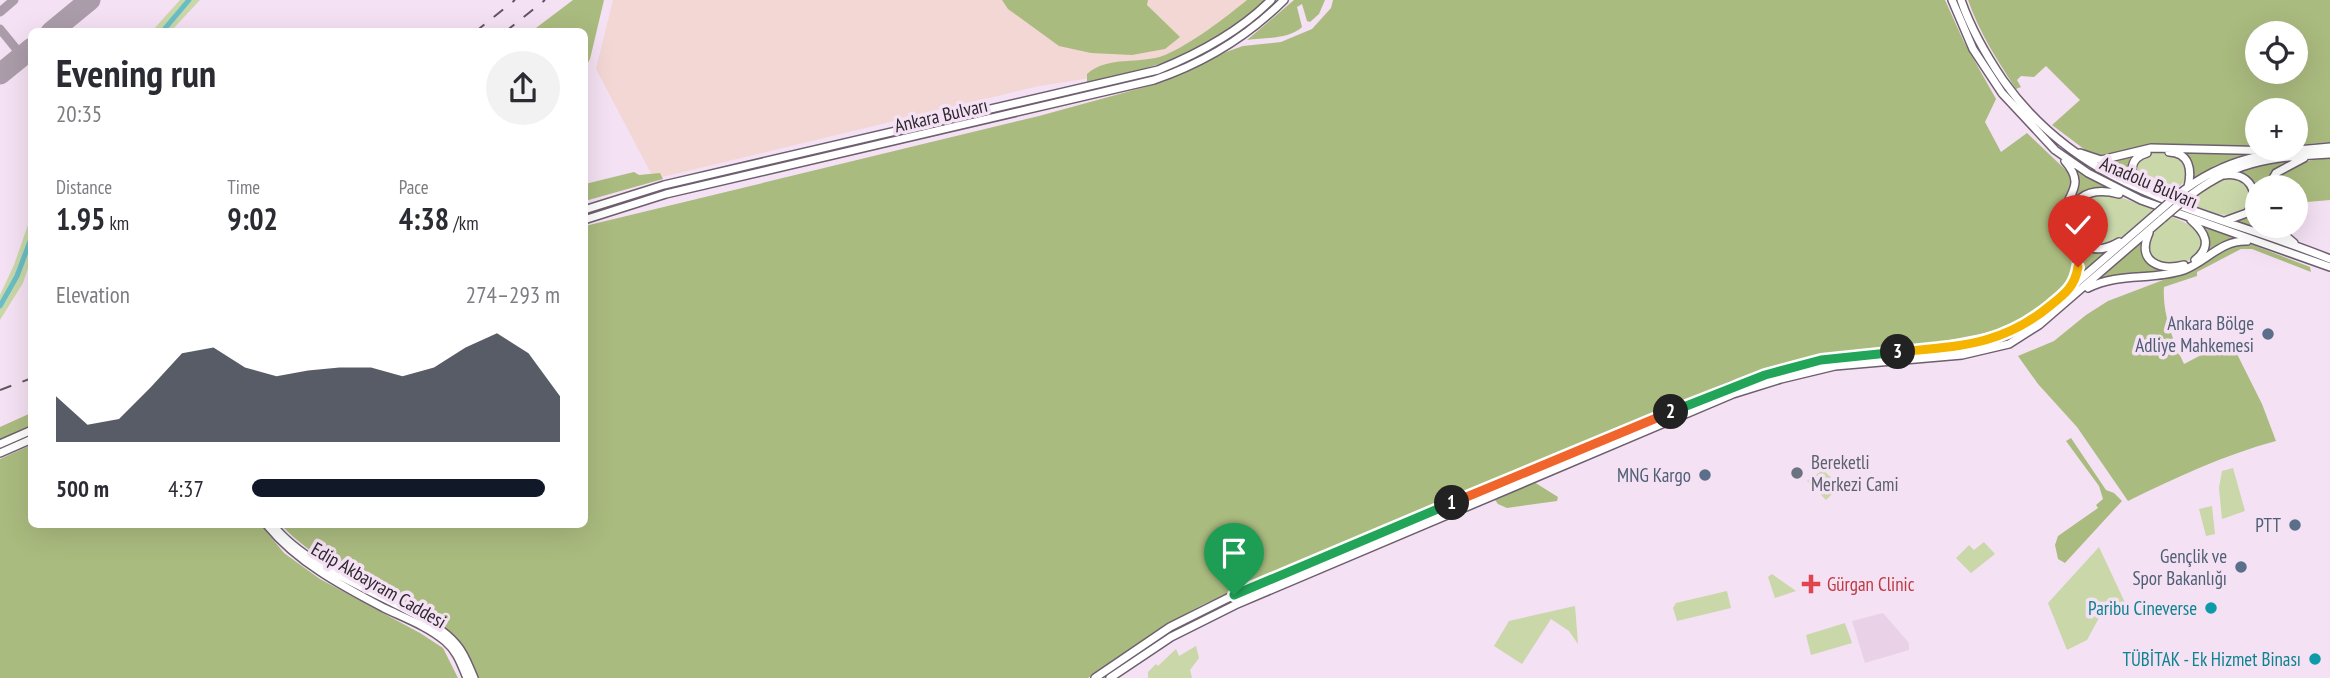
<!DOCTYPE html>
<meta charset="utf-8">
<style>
:root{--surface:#fff;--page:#f2f2f3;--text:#2b2b33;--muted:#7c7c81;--accent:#111827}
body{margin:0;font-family:"PT Sans Narrow",sans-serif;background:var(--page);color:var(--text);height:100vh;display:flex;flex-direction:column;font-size:26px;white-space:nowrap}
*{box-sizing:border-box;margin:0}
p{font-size:23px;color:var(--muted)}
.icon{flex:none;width:38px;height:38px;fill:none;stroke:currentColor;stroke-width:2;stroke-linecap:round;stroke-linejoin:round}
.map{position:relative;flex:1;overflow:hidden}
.drawer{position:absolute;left:28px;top:28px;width:560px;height:500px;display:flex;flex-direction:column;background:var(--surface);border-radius:10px;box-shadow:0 7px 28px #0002}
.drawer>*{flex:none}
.controls{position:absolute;left:2245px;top:21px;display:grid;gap:14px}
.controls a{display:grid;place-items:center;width:63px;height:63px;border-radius:50%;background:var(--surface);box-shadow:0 7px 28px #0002;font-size:35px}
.pin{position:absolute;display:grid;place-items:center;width:60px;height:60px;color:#fff;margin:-72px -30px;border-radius:50% 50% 50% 0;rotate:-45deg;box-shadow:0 0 7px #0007}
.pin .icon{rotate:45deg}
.km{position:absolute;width:35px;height:35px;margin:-18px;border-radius:50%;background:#222;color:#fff;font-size:19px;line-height:35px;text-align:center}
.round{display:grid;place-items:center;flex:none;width:74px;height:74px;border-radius:37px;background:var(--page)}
.head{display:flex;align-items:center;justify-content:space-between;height:119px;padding:0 28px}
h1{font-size:38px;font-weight:800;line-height:52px}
.stats{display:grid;grid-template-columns:repeat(3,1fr);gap:10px;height:119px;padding:7px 28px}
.stats div{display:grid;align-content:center}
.stats b{font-size:30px;font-weight:800}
.stats small{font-size:19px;font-weight:400}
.stats p{font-size:19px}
.chart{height:196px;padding:14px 28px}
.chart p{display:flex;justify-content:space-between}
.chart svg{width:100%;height:126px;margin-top:7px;fill:var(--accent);opacity:.7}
ul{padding:0 28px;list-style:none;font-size:23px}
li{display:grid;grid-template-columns:112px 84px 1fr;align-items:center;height:52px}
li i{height:18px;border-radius:9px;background:var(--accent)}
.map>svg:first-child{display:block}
</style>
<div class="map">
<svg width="2330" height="678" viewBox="0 0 2330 678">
<rect width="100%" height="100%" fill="#f4e1f3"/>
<!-- industrial -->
<path fill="#f2d7d4" d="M613 0H1261L1173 57 1097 77 1039 86 654 179 596 69Z"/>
<!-- built -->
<path fill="#e9d2e8" d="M1883 613 1909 643V650L1865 663 1852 621Z"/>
<!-- green -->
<path fill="#c9d7a9" d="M180 0H200L171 31H152Z
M2169 152 2177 154 2187 164V179L2168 197C2145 188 2120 180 2145 154Z
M2232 176C2246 183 2251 187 2251 203 2230 225 2212 211 2187 203L2221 179Z
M2107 192 2154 210 2119 241 2107 247 2084 243 2077 236 2072 213 2084 197Z
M31 216V260L23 283 0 320V295L14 265Z
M2171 216 2200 230 2204 248C2186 267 2172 270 2150 256 2147 236 2154 227 2171 216Z
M2233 468 2245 511 2222 519 2219 488 2222 471Z
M1823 470 1840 486 1826 500 1807 481Z
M2212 506 2215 534 2206 536 2199 509Z
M1984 542 1995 554 1971 573 1956 558 1969 545 1974 550Z
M2099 547 2128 609 2122 613 2108 612 2100 616 2087 640 2067 650 2048 603Z
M1772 574 1796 591 1775 598 1768 577Z
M1727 591 1731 608 1677 621 1673 608 1676 603Z
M1575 606 1578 644 1569 631 1551 619 1522 664 1494 646 1509 621Z
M1845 623 1852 643 1811 655 1806 635Z
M1196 646 1199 658 1190 670 1192 678H1148V672L1156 664 1158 666 1176 649 1179 656Z"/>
<!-- forest -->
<path fill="#aabb7f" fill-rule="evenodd" d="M573 0H604L590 59 585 68 584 32 532 31Z
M1002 0H1148L1147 5 1180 37 1165 49 1132 55 1091 53 1059 46 1008 9Z
M1247 0H1268C1244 19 1219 40 1191 52 1158 66 1122 75 1087 84V74C1108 55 1140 65 1165 55 1191 44 1225 18 1247 0Z
M1294 0H1325L1319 14 1310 22 1307 21 1302 4 1297 7 1302 27C1288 40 1265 37 1247 40Z
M1333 0H1945L1964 42 1996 99 1985 122 2001 152 2027 133 2071 175 2069 192 2061 203 2058 217 2072 254 2071 273 2065 288 2017 323 1990 332 1929 344 1807 359 1742 379 1647 416 1202 605 1159 629 1088 678H476C471 666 466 649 456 640 439 622 419 614 398 602 357 581 313 558 281 525H584L585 226 1039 116 1163 82 1226 52 1243 46 1281 42 1312 29 1331 8Z
M1968 0H2330V142L2296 145V110H2258L2257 146 2158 144 2096 158 2052 125 2080 100 2046 66 2034 77 2021 76 2017 80 2021 87 2016 89C1997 60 1979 32 1968 0ZM2258 33H2296V72H2258Z
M2162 148 2259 151 2216 165 2193 179C2192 173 2193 164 2188 157 2176 140 2116 145 2133 183L2093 161C2117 162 2138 149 2162 148Z
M2330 158V200L2296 203V187H2270C2285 165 2305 160 2330 158Z
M2289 161 2275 169 2264 187H2258V226H2270L2280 238 2234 222 2249 215 2257 200C2251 184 2250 177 2233 171L2268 163Z
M2073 168 2107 188 2086 190 2073 203 2074 238 2104 251 2111 249 2077 279 2078 253 2068 232 2066 218 2074 193Z
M634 172 639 175 660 173 663 179 585 201V184Z
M2204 226 2236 238C2215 246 2200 263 2179 270 2160 276 2143 272 2124 275 2113 276 2102 280 2092 283L2146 236 2144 252C2158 278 2197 272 2208 246Z
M2241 243 2253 245 2310 267 2311 272 2252 249H2241L2197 272V276L2164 287C2162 313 2173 341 2184 364L2226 342H2231L2262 404 2276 441C2224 455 2177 477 2128 501L2077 427 2038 384 2018 356 2054 341 2086 315 2108 301 2192 269 2226 247Z
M31 413V426L0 440V427Z
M2071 438 2106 490 2114 493 2122 501 2065 563 2058 559 2055 545 2058 536 2098 508 2096 505 2103 499 2099 486 2066 441Z
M31 445 32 525H261L284 553 320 579 420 633 443 648 458 678H0V459Z
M1534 482 1558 497 1557 501 1507 508 1498 504 1495 500Z"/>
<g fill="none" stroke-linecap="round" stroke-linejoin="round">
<!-- river -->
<path stroke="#69bec5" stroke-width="5" d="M162 32 189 0
M0 306 17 276 32 236"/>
<!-- taxiway -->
<path stroke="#aa9ca9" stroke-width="9" d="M0 12 14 0
M0 29 22 56"/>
<!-- runway -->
<path stroke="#aa9ca9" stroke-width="21" d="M51 32 90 0
M0 74 32 48"/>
<defs>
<path id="primary" d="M1952 0 1973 49 2002 93 2055 150 2088 173 2141 200 2330 267
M1961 0C1971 29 1986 55 2003 80 2084 195 2209 210 2330 259
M2169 152C2190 153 2192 170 2188 187
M2080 153 2101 160 2151 148 2280 151
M2065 161C2089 189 2062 194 2064 222 2066 247 2088 258 2072 286
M2224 175C2248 171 2263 193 2247 213L2225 221
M2268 187 2276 173 2304 158
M2142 188C2128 177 2128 158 2147 153
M2119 194C2047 175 2062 275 2119 242
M2179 194C2227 156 2271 152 2330 147
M2183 201C2232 161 2269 157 2330 154
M584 210 664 185 1158 70C1200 53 1239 32 1271 0
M584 220 666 194 1154 80C1204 63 1247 37 1284 0
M2191 220C2205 232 2213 246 2195 260
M2274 226 2294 243
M2149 233C2136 262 2160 271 2184 265
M2088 288C2119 272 2152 281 2184 270 2207 261 2221 240 2247 241
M0 444 32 430
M0 453 32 439
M267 525C297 562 342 586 384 608 405 618 427 626 445 641 457 651 461 664 467 678
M273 525C300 560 360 586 399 606 418 616 442 627 457 645 465 654 469 667 474 678
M1095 678 1170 627 1234 595 1731 386 1821 360 1961 346 1990 340 2008 334 2044 311 2157 213
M1110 678 1171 637 1235 605 1733 394 1781 379 1835 366 1962 355 2009 344 2039 325 2163 218"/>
</defs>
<!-- primary casing -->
<use href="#primary" stroke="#6e5f6e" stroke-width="10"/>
<!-- primary -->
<use href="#primary" stroke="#fff" stroke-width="7"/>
<!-- rail -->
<path stroke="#60565f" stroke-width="2" stroke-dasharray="12 12" stroke-linecap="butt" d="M475 32 515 0
M505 32 545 0
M0 390 32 378"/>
<defs>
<path id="primary-bridge" d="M2157 213 2179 194
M2163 218 2183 201"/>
</defs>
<!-- primary-bridge casing -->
<use href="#primary-bridge" stroke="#6e5f6e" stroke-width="10" stroke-linecap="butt"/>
<!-- primary-bridge -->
<use href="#primary-bridge" stroke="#fff" stroke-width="7"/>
</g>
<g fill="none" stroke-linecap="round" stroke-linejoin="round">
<defs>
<path id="split-1" d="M1234 595 1452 503"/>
<path id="split-2" d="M1452 503 1671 412"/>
<path id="split-3" d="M1671 412 1765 375 1821 360 1898 352"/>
<path id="split-4" d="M1898 352C1959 346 2002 346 2051 305 2065 294 2075 286 2078 267"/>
</defs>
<!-- split-1 casing -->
<use href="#split-1" stroke="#fff" stroke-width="14"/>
<!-- split-2 casing -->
<use href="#split-2" stroke="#fff" stroke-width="14"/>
<!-- split-3 casing -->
<use href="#split-3" stroke="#fff" stroke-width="14"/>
<!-- split-4 casing -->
<use href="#split-4" stroke="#fff" stroke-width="14"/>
<!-- split-1 -->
<use href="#split-1" stroke="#22a559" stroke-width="9"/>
<!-- split-2 -->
<use href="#split-2" stroke="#f0652b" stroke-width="9"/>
<!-- split-3 -->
<use href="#split-3" stroke="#22a559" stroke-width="9"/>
<!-- split-4 -->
<use href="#split-4" stroke="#f5b400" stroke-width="9"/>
</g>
<!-- markers -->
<g fill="#5c6f8a" stroke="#f4e1f3" stroke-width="2.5">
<circle cx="2268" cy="334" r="7"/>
<circle cx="1705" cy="475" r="7"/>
<circle cx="2295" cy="525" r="7"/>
<circle cx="2241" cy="567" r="7"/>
</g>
<circle fill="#6b7280" stroke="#f4e1f3" stroke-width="2.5" cx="1797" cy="473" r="7"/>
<path fill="#e0444e" stroke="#f4e1f3" stroke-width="2.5" d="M1807.5 573.5h7v7h7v7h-7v7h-7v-7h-7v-7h7z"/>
<g fill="#0f9aa8" stroke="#f4e1f3" stroke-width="2.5">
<circle cx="2211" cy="608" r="7"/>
<circle cx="2315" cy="659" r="7"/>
</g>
<g text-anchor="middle" stroke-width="7" stroke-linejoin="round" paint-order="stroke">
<!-- street labels -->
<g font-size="19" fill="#2e272d" stroke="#f4e1f3">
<text transform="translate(941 115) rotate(-13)" y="7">Ankara Bulvarı</text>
<text transform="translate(2149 182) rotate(23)" y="7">Anadolu Bulvarı</text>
<text transform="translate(379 585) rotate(30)" y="7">Edip Akbayram Caddesi</text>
</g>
<!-- service labels -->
<g font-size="19" fill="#4e5e75" stroke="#f4e1f3" text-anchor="end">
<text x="2254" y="330">Ankara Bölge<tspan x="2254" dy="22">Adliye Mahkemesi</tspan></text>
<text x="1691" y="482">MNG Kargo</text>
<text x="2281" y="532">PTT</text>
<text x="2227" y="563">Gençlik ve<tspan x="2227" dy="22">Spor Bakanlığı</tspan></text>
</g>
<!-- worship labels -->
<g font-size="19" fill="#5b616d" stroke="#f4e1f3" text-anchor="start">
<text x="1811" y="469">Bereketli<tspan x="1811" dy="22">Merkezi Cami</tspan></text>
</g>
<!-- health labels -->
<g font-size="19" fill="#be3a42" stroke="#f4e1f3" text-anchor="start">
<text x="1827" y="591">Gürgan Clinic</text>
</g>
<!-- culture labels -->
<g font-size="19" fill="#0d838f" stroke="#f4e1f3" text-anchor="end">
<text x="2197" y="615">Paribu Cineverse</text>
<text x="2301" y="666">TÜBİTAK - Ek Hizmet Binası</text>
</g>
</g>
</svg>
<div class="controls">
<a><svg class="icon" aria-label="locate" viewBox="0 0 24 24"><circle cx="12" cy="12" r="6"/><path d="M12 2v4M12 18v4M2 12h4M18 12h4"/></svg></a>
<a>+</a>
<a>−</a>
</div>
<div class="pin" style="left:1234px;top:595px;background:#1e9e55"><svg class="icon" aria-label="arrive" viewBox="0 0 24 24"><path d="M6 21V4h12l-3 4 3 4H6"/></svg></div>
<div class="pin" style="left:2078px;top:267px;background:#d93025"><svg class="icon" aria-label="check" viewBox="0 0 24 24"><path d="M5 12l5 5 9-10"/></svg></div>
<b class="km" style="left:1452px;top:503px">1</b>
<b class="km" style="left:1671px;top:412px">2</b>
<b class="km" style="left:1898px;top:352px">3</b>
<section class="drawer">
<div class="head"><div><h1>Evening run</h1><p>20:35</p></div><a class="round"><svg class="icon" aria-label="share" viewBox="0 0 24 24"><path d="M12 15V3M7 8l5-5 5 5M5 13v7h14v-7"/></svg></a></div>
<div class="stats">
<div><p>Distance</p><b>1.95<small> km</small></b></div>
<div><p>Time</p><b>9:02</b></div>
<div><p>Pace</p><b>4:38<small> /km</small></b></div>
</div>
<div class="chart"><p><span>Elevation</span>274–293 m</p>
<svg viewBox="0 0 160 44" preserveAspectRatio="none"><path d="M0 44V28L10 38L20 36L30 25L40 13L50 11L60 18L70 21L80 19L90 18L100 18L110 21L120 18L130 11L140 6L150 13L160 28V44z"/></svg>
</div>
<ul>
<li><b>500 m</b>4:37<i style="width:95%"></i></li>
</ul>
</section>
</div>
